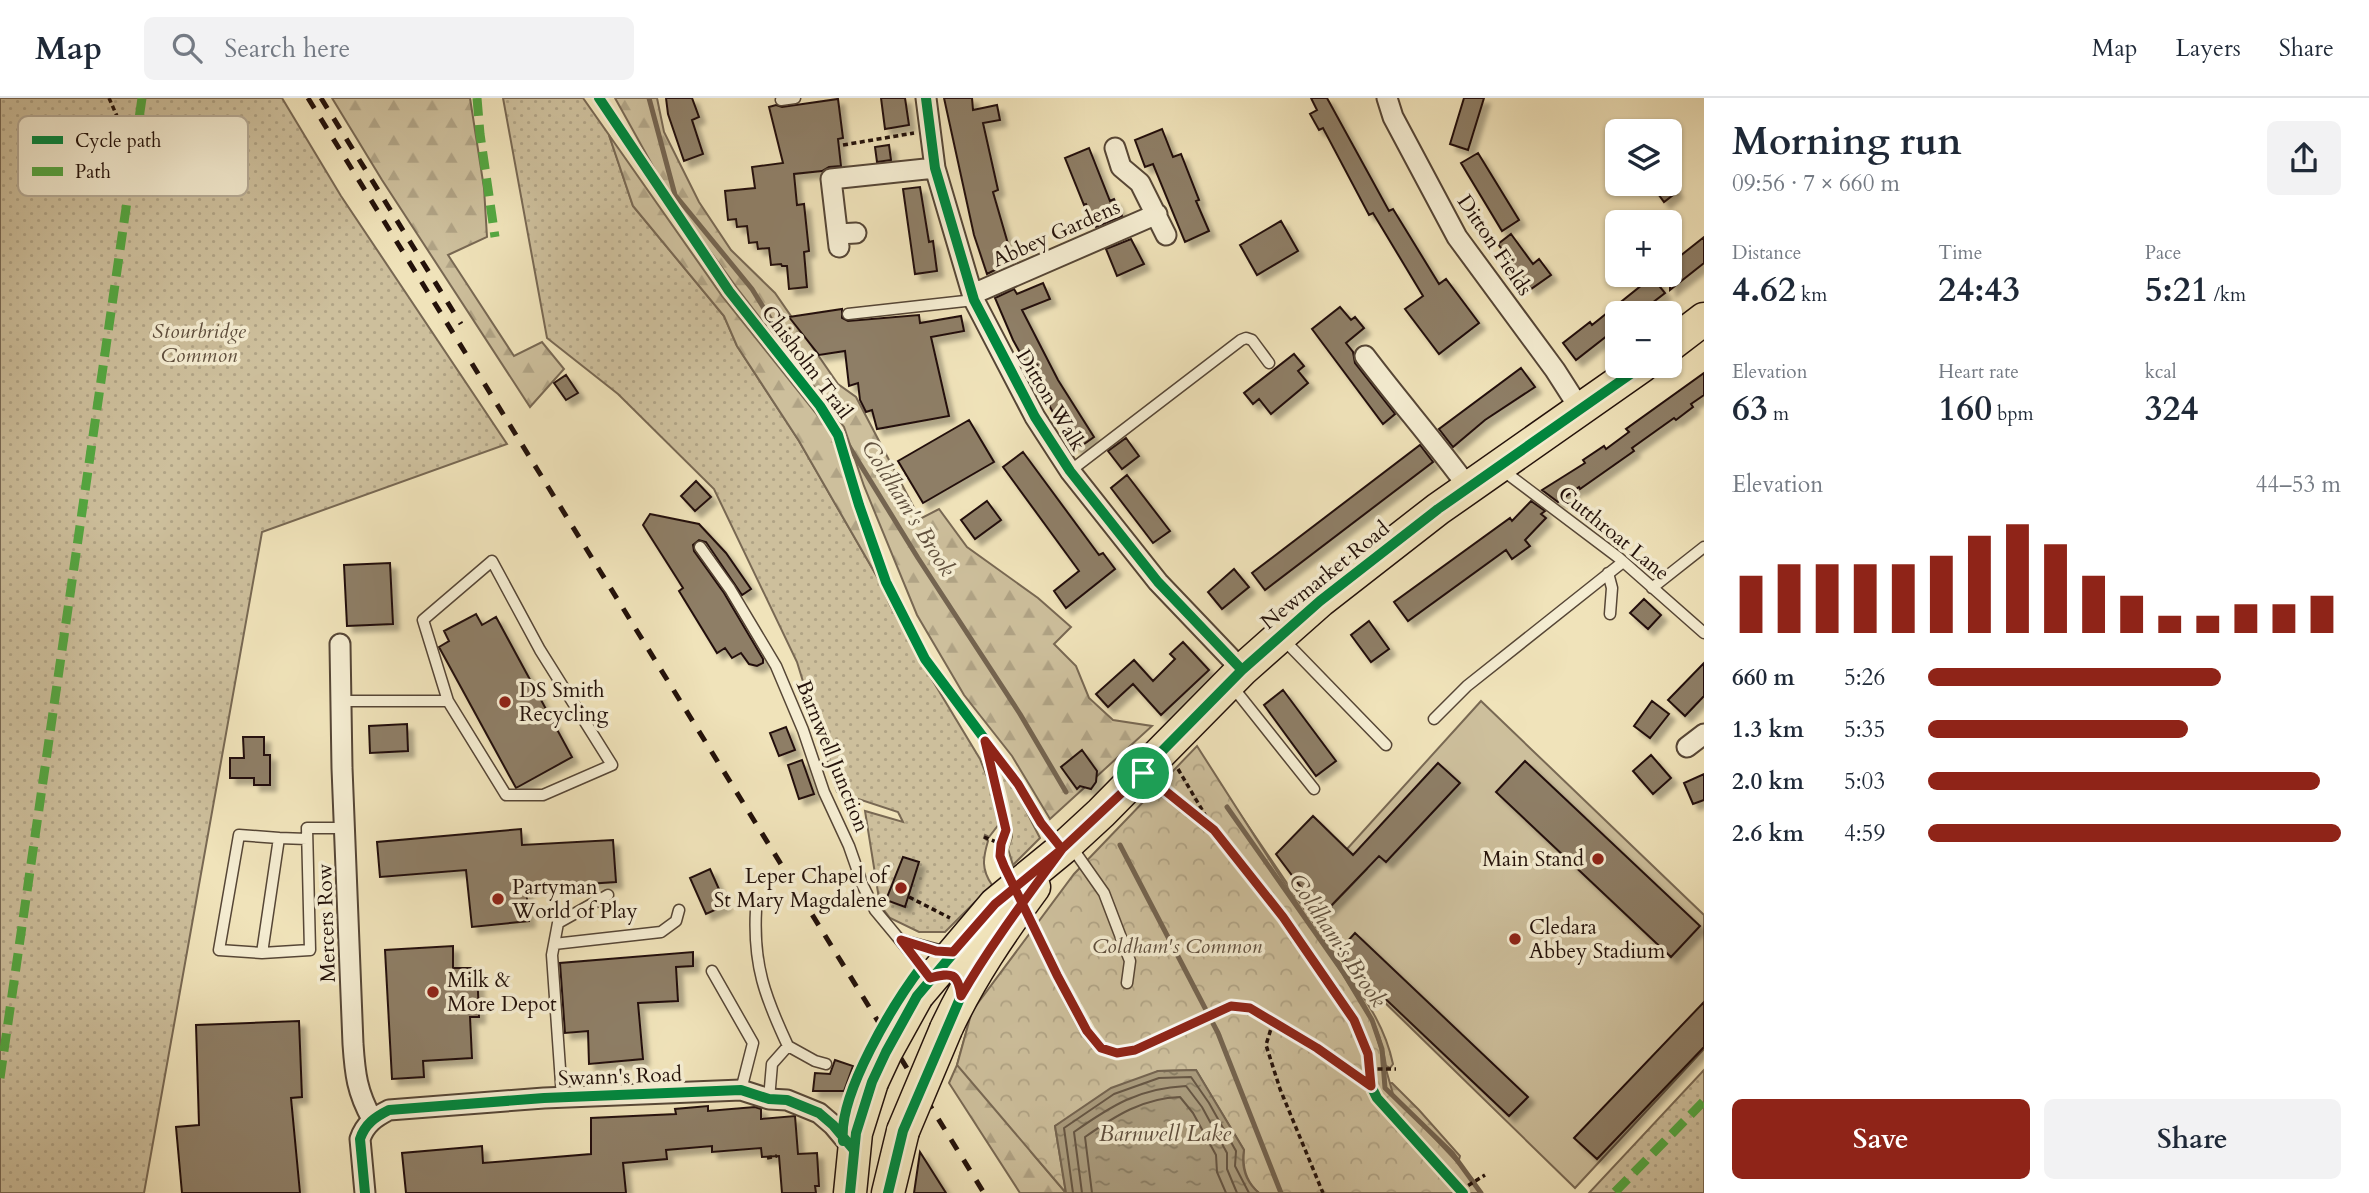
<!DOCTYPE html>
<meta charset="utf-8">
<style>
:root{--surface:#fff;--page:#f2f2f3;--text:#1f2937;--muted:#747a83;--line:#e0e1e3;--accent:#8f2418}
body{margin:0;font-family:Cardo,serif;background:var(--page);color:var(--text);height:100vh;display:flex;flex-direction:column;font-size:26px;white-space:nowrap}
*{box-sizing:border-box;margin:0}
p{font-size:23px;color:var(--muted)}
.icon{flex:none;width:38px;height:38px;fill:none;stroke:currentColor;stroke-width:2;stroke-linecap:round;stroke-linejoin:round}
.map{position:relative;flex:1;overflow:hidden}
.details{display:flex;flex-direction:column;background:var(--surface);width:665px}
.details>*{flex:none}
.fabs{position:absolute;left:1605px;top:21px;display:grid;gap:14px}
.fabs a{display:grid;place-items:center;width:77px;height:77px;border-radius:10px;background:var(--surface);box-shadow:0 2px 5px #0004;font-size:35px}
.pin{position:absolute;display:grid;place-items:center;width:60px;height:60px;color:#fff;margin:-30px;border:4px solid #fff;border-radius:50%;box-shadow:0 2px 7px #0007}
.round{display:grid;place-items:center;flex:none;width:74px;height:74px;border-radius:10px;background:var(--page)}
.head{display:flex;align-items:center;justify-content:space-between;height:119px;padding:0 28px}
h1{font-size:38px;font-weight:700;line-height:52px}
.metrics{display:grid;grid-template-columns:repeat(3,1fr);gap:10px;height:119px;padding:7px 28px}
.metrics div{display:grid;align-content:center}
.metrics b{font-size:35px;font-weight:700}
.metrics small{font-size:19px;font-weight:400}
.metrics p{font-size:19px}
.chart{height:196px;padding:14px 28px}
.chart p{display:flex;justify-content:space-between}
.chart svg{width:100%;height:126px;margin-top:7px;stroke:var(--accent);stroke-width:6}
.primary-button{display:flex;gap:14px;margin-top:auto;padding:14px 28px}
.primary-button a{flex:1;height:80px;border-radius:10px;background:var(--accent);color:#fff;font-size:28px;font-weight:700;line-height:80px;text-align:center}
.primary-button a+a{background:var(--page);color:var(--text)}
ul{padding:0 28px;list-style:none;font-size:23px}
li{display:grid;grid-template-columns:112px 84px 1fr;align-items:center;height:52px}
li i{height:18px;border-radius:9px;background:var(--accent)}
header{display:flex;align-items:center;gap:42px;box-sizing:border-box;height:98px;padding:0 35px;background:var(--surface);border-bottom:2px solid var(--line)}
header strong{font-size:33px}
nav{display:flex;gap:38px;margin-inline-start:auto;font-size:24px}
.search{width:490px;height:63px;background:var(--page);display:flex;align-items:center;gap:18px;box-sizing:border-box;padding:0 24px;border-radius:10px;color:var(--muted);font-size:26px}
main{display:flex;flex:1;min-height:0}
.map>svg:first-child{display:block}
</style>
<header>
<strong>Map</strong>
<div class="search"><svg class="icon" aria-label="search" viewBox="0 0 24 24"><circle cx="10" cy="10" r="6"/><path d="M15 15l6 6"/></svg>Search here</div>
<nav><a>Map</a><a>Layers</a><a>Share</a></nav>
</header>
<main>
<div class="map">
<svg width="1704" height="1095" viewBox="0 0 1704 1095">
<defs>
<pattern id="grass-dots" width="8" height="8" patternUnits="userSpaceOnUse" patternTransform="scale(1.75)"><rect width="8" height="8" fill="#cdbf9c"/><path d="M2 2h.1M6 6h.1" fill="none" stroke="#b0a385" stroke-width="1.8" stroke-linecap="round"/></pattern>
<pattern id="forest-firs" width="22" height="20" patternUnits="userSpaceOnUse" patternTransform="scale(1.75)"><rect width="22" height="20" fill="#cdbf9c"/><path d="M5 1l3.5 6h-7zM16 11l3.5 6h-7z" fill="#b0a385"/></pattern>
<pattern id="park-crowns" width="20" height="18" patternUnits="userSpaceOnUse" patternTransform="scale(1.75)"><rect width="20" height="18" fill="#cdbf9c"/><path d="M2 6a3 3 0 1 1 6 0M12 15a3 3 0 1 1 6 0" fill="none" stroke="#b0a385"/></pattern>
<pattern id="water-ripples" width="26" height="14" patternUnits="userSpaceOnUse" patternTransform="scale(1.75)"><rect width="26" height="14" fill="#aa9c7e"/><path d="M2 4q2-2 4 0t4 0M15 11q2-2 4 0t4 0" fill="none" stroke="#8a7e65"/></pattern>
<filter id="shadow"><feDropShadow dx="6" dy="6" stdDeviation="2" flood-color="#0004"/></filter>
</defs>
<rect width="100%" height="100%" fill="#f0e3ba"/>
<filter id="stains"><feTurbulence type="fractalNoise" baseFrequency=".00286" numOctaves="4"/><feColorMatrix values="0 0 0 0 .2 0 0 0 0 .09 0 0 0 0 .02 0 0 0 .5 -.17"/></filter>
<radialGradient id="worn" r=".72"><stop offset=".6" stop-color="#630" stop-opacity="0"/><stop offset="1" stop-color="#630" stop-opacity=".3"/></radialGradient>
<!-- grass -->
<path fill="url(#grass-dots)" stroke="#786853" stroke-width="2" d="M0 0H282L341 98 507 346 262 434 144 1095H0Z
M503 0H583L609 37 633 108 724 218 737 248 799 343 879 482 890 507 922 565 980 661 994 696 999 726 989 739 985 737 984 740 988 743C983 760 981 771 992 787L945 834H919L890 820 880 807 865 713 903 724 898 714 837 694 797 564 714 391 618 296 547 240Z
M995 661 1015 691 1040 740 1013 767 1008 751 1012 739Z
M1704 972V1095H1589Z"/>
<!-- forest -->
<path fill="url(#forest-firs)" stroke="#786853" stroke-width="2" d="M332 0H470L484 90 487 139 448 157 514 258 542 244 564 271 530 309 382 82Z
M615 0H657L664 34 699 104 731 152 775 195 838 286 856 299 920 421 939 411 967 449 1038 500 1071 529 1054 546 1076 568 1089 600 1113 622 1152 628 1050 721 1012 658 964 597 917 517 864 388 844 329 737 190 669 97Z
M609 37 722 198 830 333 879 482 799 343 737 248 724 218 633 108Z
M1199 656C1244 722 1289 787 1332 853 1357 892 1383 919 1393 966L1390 970 1386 968C1378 905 1329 857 1295 806 1262 757 1231 706 1199 656Z
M972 913 1031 1054 1066 1095H1020L949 985 957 967Z
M1392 985 1419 1012 1460 1058 1456 1072 1377 986Z"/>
<!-- park -->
<path fill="url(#park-crowns)" stroke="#786853" stroke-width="2" d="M1197 648 1372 922 1393 996 1472 1080 1480 1095H1259C1246 1084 1242 1069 1244 1052L1196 972 1158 973 1055 1028 1066 1095 957 967 972 913 1074 776Z"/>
<!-- pitch -->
<path fill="#cdbf9c" stroke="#786853" stroke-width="2" d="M1481 603 1704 817V951L1575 1090 1335 856 1315 825 1367 771 1347 751Z"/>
<!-- water -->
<path fill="url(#water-ripples)" stroke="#746450" stroke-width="2" d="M1196 972 1244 1052C1241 1069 1246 1084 1259 1095H1066L1055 1028 1111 990 1158 973Z"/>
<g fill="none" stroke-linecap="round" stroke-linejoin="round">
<!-- shore -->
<path stroke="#665644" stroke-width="2" d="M1073 1095 1064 1030 1114 996 1159 980 1191 979 1209 1005 1236 1053 1235 1068 1249 1095
M1082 1095 1074 1034C1111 1008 1139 990 1186 988L1202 1009 1227 1055V1071L1237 1095
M1092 1095 1085 1039C1115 1018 1143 1000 1180 999L1193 1015 1216 1057 1217 1074 1226 1095"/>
<!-- stream -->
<path stroke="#746450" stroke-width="5" d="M649 0 675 97 752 191 918 460 1020 616 1066 694
M1227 709 1343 874 1372 922 1382 951 1385 990 1452 1055 1481 1095
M1120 747 1218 935 1281 1095"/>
</g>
<!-- building -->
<path fill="#8e7e66" stroke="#23110a" stroke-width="2" filter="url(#shadow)" d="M666 0H692L699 19 692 22 703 56 684 63 668 16Z
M881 0H905L909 27 885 31Z
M944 0H972L973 12 997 7 1000 22 983 25 998 92 993 94 1013 163 987 176 974 137Z
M1311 0H1327L1389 113 1393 111 1439 186 1446 181 1479 225 1439 256 1405 211 1423 198 1373 115 1369 117 1323 30 1319 32 1310 16 1317 12Z
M1464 0H1484L1468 52 1450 46Z
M838 1 843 40 838 41 841 68 829 69 822 73 794 76 797 107 804 106 809 153 804 154 807 189 789 191 787 168H782L781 166 771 167 769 150 758 151 757 144 749 145 747 128 737 129 736 121 728 122 725 93 755 90 752 69 783 65 769 9 776 7 782 9Z
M1162 31 1173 59 1181 56 1199 102 1196 103 1209 133 1185 144 1153 66 1145 69 1135 42Z
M889 47 891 62 877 64 875 49Z
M1089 50 1110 103 1114 101 1122 118 1096 129 1086 106 1084 107 1065 60Z
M1478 55 1519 122 1502 133 1461 65Z
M1651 86H1671L1677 94 1664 104Z
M920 89 929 144 933 143 937 173 915 176 903 91Z
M1281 123 1298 153 1257 177 1240 147Z
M1511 136 1533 166 1539 161 1551 177 1531 191 1498 146Z
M1704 139V165L1670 192V166Z
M1131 141 1144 166 1117 178 1106 151Z
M1652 179 1665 195 1639 215H1617V230L1576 262 1563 245 1590 224 1592 227Z
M1043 185 1050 201 1022 212 1058 282 1094 339 1077 351 1055 318 1013 242 995 200 1014 191 1017 196Z
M1340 209 1351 222 1355 219 1364 230 1346 245 1353 254 1355 265 1395 316 1383 326 1312 231Z
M842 211V220L848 223 919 217 920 225 961 218 964 233 931 239 949 318 877 331 872 312 866 314 860 302 858 285 849 288 845 253 819 257 789 219Z
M1294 256 1304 268 1298 273 1308 285 1271 316 1259 301 1253 306 1244 295Z
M1521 270 1535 289 1485 322 1453 349 1439 331Z
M1704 275V297L1691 306 1693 309 1676 322 1674 320 1632 350 1634 353 1580 391 1579 389 1558 404 1542 392 1585 365 1583 362 1604 348 1606 351 1629 334 1626 331Z
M566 277 578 295 566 302 554 285Z
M969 322 994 364 923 405 898 363Z
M1126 340 1139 358 1122 371 1108 353Z
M1420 347 1433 364 1265 492 1252 475Z
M1023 354 1099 457 1103 455 1115 471 1066 510 1054 493 1079 473 1003 369Z
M1127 377 1170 433 1153 445 1111 390Z
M696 383 711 399 695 413 681 398Z
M987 403 1001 422 975 441 961 422Z
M1531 403 1545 413 1541 416 1546 420 1525 442 1530 448 1512 461 1506 452 1408 523 1394 504 1510 420 1512 423Z
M650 416 699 426 726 455 751 491 742 497 706 444 699 442 693 447 694 453 724 495 763 561V565L757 568 749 566 741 555 732 560 725 550 717 555 679 493 683 490 643 427Z
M390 465 393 526 347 528 344 467Z
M1234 471 1249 489 1222 511 1208 494Z
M1644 501 1661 517 1648 531 1630 515Z
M476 516 482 527 496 519 572 659 516 690 439 549 449 543 444 533Z
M1369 523 1389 551 1371 564 1351 537Z
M1183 544 1209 572 1161 617 1133 586 1108 609 1096 596 1134 562 1153 583 1175 561 1170 556Z
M1704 565V598L1685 618 1668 602Z
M1283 592 1336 663 1316 678 1264 607Z
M1652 603 1669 616 1650 640 1634 628Z
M407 626 408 653 370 655 369 628Z
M786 629 795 652 779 658 770 635Z
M243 639H264V657H270V687H254V680H230V660H244Z
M1082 652 1097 673 1096 684 1091 691 1080 688 1077 691 1061 669Z
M1651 657 1671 680 1653 696 1633 673Z
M802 662 814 696 799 701 788 667Z
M1525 663 1700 828 1671 859 1496 694Z
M1438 665 1460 685 1386 764 1379 758 1326 813 1303 792 1276 756 1313 718 1353 757Z
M1704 676V702L1693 706 1684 685Z
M521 731 522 747 613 742 616 784 526 790 529 823 472 829 466 772 380 779 377 744Z
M903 759 919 764 905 809 886 802Z
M710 771 726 807 706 816 690 780Z
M1355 835 1528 999 1509 1018 1337 855Z
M453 848V870H477L479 919H470L472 960 423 963 424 979 392 981 385 852Z
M693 854V868L676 869 678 903 638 905 643 961 589 966 588 933 565 935 560 865Z
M1704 904V949L1597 1061 1574 1040Z
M299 923 302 999 291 1000 300 1095H182L176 1029 199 1027 196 927Z
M835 962 853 968 844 993H813L815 975 830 976Z
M708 1008V1013L755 1009 761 1011V1021L795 1018 798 1056 817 1055 819 1088H815L816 1095H782L779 1058 762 1059 761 1050 712 1054V1048L666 1052 667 1061 623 1065 626 1095H406L402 1055 482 1048 483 1065 591 1056V1020L676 1016 675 1011Z
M920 1054 946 1095H914Z"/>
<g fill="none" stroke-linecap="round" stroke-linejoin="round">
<defs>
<path id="service" d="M781 2 795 0
M848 216 974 202
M1501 371 1619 460 1704 535
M1070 373 1241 242 1246 240 1252 242 1269 265
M700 449 730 491 776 568 803 632 824 694 849 748 863 788 875 812 929 877
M1608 475 1612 490 1610 516
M1652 490 1704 449
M1283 541 1386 647
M1232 588 1314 691
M341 603H448L506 697H543L612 667 540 552 492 463 423 522 448 603
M1434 621 1467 588 1623 464
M279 740 239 737 219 852 262 855 310 852 307 730H345
M1071 748 1104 795 1130 863 1127 885
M756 812C753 867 765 899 788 948
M901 842 947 854
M554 846 661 834 676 823 679 812
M262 855 279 740 307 741
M712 873 753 945 741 992
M562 999 552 857 558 825 608 797
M769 1001 772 966 788 948 815 963 826 966"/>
<path id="minor" d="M926 0 935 70 974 202 1035 319 1070 373 1158 484 1242 572
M1387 0 1393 19 1457 139 1555 272 1580 311
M1115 50 1121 69 1140 85 1166 137
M838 136 856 135
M839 149 831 81 935 70
M973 196 1157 116
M1365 258C1399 303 1435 344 1468 389
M340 546 342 670 353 946C355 976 357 994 372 1021
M1687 649 1704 636
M365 1095 360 1041C365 1026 375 1019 389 1012L544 1000 741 992 769 1001 787 1002 819 1015 833 1027 854 1052"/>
<path id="primary" d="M1670 247 1704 221
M917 898 995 806 1062 751 1101 715 1242 572 1320 503 1438 411 1642 268
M946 931C970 879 1001 834 1034 789
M850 1095 856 1035 872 984
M888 1095 903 1033"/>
</defs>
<!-- service casing -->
<use href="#service" stroke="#564636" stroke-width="13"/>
<!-- minor casing -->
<use href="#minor" stroke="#564636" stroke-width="23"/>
<!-- primary casing -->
<use href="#primary" stroke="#23110a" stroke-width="35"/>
<!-- path -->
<path stroke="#23110a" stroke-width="3.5" stroke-dasharray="5 3.5" stroke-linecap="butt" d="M109 0 134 57
M843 47 914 35
M1178 671 1214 732
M984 739 1001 746
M909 799 950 820
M1301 846 1304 844
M1231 908 1249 916 1263 918
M1273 924 1266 947 1280 991 1323 1095
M1369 971H1396
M767 1060 777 1058
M1461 1092 1485 1077"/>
<!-- service -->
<use href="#service" stroke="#f5edd2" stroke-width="10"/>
<!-- minor -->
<use href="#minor" stroke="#f5edd2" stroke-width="19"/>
<!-- primary -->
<use href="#primary" stroke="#f0e3ba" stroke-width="32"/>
<!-- rail -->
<path stroke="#23110a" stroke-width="5" stroke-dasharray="12 12" stroke-linecap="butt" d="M308 0 984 1095
M321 0 461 226"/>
<defs>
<path id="primary-bridge" d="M872 984 886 954 917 898
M903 1033 946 931"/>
</defs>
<!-- primary-bridge casing -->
<use href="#primary-bridge" stroke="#23110a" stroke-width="35" stroke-linecap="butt"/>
<!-- primary-bridge -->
<use href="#primary-bridge" stroke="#f0e3ba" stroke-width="32"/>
<!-- quiet -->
<path stroke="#53a841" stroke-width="9" stroke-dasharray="18 9" stroke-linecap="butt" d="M477 0 480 36 495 139
M0 980 142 0
M1615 1094 1704 1003"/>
<defs>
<path id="cycleway" d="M599 0 729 193 820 308 838 337 859 407 886 484 925 561 1018 686 1041 725 1062 751
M926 0 935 70 974 202 1035 319 1070 373 1158 484 1242 572
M986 649C992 673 1004 707 1005 731 1006 747 996 746 1004 768L1057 877 1088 933 1101 950 1117 955 1135 952 1231 908 1250 910 1317 950 1371 988
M1128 662 1214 732 1283 819 1354 922 1368 956 1371 988 1377 1000 1463 1095
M843 1043C838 996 894 905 922 868
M365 1095 360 1041C365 1026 375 1019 389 1012L544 1000 741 992 769 1001 787 1002 819 1015 833 1027 854 1052
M850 1095 856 1035 872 984 886 954 917 898 995 806 1062 751 1101 715 1242 572 1320 503 1438 411 1642 268
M888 1095 903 1033 961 898 982 862 1045 774"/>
</defs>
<!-- cycleway casing -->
<use href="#cycleway" stroke="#f5edd2" stroke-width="15"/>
<!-- cycleway -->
<use href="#cycleway" stroke="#00873e" stroke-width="10"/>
</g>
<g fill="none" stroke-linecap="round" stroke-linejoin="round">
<defs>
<path id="route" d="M1143 675 1062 751 995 806 953 854 936 853 901 842 930 880C952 874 958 875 961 898 991 846 1027 799 1062 751L1041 725 1018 686 985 643 1006 732 1001 746 1000 758 1004 768 1057 877 1087 933 1101 950 1117 955 1135 952 1231 908 1250 910 1317 950 1371 988 1368 956 1354 922 1283 819 1214 732 1143 675"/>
</defs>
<!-- route casing -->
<use href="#route" stroke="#fff" stroke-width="14"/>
<!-- route -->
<use href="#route" stroke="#8f2418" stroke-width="9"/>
</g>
<!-- markers -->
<g fill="#8f2418" stroke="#f5edd2" stroke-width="2.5">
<circle cx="505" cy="604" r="7"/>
<circle cx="1598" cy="761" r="7"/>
<circle cx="901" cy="790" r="7"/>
<circle cx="498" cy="801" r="7"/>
<circle cx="1515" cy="841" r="7"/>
<circle cx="433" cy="894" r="7"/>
</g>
<g text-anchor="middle" stroke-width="7" stroke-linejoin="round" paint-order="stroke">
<!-- street labels -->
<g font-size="21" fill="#23110a" stroke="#f5edd2">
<text transform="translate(1056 135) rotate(-24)" y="7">Abbey Gardens</text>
<text transform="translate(1495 147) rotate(56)" y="7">Ditton Fields</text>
<text transform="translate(807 264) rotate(53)" y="7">Chisholm Trail</text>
<text transform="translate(1051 302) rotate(59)" y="7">Ditton Walk</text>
<text transform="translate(1614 435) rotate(39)" y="7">Cutthroat Lane</text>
<text transform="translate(1325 477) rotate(-39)" y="7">Newmarket Road</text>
<text transform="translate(833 658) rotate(68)" y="7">Barnwell Junction</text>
<text transform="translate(326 825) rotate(-92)" y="7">Mercers Row</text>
<text transform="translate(620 978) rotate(-2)" y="7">Swann's Road</text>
</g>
<!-- park labels -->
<g font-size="21" font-style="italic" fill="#5e4e3d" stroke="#f5edd2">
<text x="199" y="240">Stourbridge<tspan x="199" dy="24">Common</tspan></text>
<text x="1177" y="855">Coldham's Common</text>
</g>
<!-- poi labels -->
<g font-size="21" fill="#23110a" stroke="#f5edd2" text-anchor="start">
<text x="519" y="599">DS Smith<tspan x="519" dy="24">Recycling</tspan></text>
<text x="1584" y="768" text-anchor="end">Main Stand</text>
<text x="887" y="785" text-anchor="end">Leper Chapel of<tspan x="887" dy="24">St Mary Magdalene</tspan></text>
<text x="512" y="796">Partyman<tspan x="512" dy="24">World of Play</tspan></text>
<text x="1529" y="836">Cledara<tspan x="1529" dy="24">Abbey Stadium</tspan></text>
<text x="447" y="889">Milk &amp;<tspan x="447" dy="24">More Depot</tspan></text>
</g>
<!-- water labels -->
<g font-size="23" font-style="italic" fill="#60503e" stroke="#f5edd2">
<text transform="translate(909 410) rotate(58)" y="8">Coldham's Brook</text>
<text transform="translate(1338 842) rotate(56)" y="8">Coldham's Brook</text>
<text x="1165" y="1043">Barnwell Lake</text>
</g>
</g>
<!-- legend -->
<rect x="18" y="18" width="230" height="80" rx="10" fill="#f5edd2" stroke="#b6ab96" stroke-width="2"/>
<rect x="32" y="38" width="31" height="8" fill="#00873e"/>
<rect x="32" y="69" width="31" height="9" fill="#53a841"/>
<g font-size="19" fill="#23110a">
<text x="75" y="49">Cycle path</text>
<text x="75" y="80">Path</text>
</g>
<rect width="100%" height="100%" filter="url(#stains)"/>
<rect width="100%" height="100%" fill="url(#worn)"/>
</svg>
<div class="fabs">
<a><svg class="icon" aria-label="layers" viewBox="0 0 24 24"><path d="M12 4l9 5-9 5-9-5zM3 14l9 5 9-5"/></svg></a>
<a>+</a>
<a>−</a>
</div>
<div class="pin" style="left:1143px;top:675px;background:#1e9e55"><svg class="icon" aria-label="arrive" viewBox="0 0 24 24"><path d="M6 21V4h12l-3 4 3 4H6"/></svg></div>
</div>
<section class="details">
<div class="head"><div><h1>Morning run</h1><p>09:56 · 7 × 660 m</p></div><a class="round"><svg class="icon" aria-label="share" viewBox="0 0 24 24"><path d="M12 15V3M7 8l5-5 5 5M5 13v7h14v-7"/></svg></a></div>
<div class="metrics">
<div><p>Distance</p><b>4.62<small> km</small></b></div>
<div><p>Time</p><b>24:43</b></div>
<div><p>Pace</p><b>5:21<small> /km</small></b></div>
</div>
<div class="metrics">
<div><p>Elevation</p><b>63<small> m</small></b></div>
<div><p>Heart rate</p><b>160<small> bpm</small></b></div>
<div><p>kcal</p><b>324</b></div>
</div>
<div class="chart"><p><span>Elevation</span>44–53 m</p>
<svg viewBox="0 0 160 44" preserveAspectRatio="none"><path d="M5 44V24M15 44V20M25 44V20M35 44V20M45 44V20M55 44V17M65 44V10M75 44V6M85 44V13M95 44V24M105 44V31M115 44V38M125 44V38M135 44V34M145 44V34M155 44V31"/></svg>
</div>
<ul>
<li><b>660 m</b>5:26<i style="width:71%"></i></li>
<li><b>1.3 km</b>5:35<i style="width:63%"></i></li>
<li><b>2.0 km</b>5:03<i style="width:95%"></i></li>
<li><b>2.6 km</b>4:59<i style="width:100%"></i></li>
</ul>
<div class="primary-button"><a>Save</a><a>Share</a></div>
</section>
</main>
